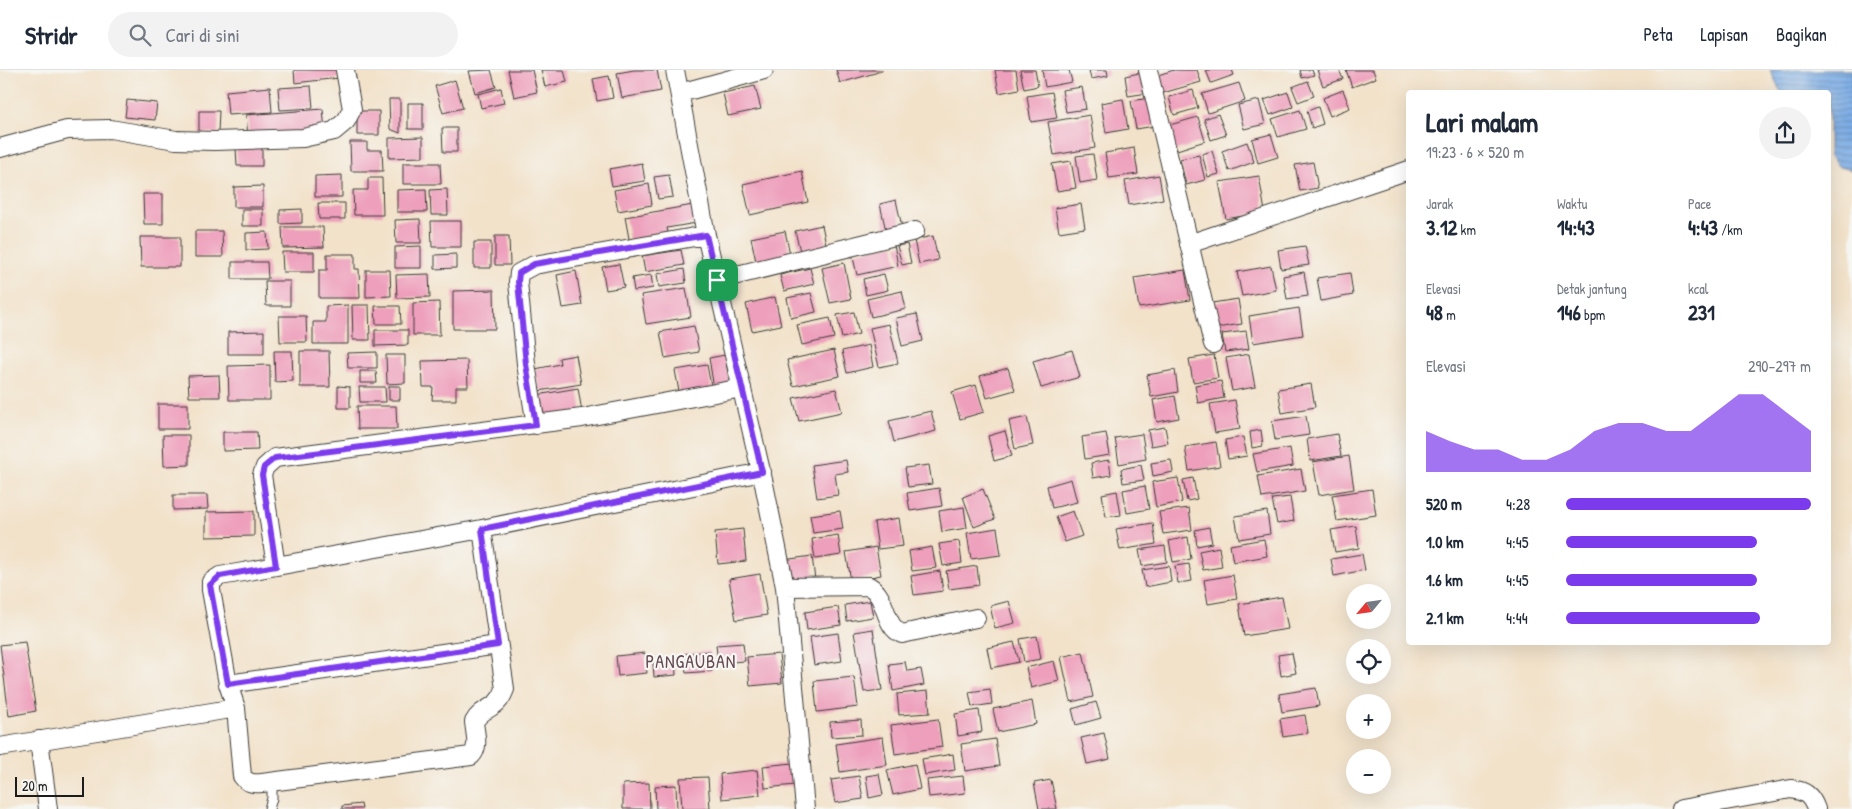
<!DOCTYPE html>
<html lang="id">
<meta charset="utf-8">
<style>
:root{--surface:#fff;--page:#f2f2f3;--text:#1f2937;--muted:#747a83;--line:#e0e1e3;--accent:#7c3aed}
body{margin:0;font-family:"Patrick Hand",sans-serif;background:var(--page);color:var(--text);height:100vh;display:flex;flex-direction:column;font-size:19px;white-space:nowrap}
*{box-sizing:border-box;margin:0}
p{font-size:16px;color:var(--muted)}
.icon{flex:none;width:28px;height:28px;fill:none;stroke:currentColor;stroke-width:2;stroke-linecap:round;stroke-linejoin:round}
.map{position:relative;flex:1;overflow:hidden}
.side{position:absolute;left:1406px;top:20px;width:425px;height:555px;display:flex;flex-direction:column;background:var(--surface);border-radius:5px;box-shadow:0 5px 20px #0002}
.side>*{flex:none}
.needle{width:32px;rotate:241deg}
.tools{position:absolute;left:1346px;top:514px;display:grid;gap:10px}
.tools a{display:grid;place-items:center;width:45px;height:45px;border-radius:50%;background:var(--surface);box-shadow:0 5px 20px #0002;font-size:25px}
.scale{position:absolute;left:15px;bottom:12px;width:69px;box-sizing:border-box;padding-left:5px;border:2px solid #1c1c1c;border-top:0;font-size:14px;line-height:18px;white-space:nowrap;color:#1c1c1c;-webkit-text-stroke:4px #f6f6f2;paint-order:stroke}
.pin{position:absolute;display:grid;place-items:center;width:42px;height:42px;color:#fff;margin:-21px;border-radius:10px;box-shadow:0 2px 8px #0006}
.round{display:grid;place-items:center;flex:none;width:52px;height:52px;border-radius:26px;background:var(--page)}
.overview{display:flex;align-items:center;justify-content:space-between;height:85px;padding:0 20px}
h1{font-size:28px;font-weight:700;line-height:38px}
.figures{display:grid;grid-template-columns:repeat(3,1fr);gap:8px;height:85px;padding:5px 20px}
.figures div{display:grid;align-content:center}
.figures b{font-size:21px;font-weight:700}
.figures small{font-size:14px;font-weight:400}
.figures p{font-size:14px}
.chart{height:140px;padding:10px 20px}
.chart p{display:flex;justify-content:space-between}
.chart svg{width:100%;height:90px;margin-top:5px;fill:var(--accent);opacity:.7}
ul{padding:0 20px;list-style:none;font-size:16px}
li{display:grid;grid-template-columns:80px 60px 1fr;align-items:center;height:38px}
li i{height:12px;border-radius:6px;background:var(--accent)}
header{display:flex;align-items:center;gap:30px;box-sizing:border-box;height:70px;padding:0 25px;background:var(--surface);border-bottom:1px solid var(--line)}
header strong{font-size:24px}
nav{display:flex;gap:28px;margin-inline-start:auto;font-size:18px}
.search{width:350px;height:45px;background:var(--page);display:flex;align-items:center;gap:12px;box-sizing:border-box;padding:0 18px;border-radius:28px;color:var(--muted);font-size:19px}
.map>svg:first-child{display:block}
</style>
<header>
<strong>Stridr</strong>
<div class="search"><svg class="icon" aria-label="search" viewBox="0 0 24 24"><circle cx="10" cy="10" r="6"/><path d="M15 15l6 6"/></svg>Cari di sini</div>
<nav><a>Peta</a><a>Lapisan</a><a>Bagikan</a></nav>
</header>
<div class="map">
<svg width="1852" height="739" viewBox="0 0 1852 739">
<defs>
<pattern id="water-rules" width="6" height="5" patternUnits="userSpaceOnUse" patternTransform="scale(1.25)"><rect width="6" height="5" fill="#79abe5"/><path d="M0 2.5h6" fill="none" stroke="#628ab9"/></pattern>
</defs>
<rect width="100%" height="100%" fill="#f6f6f2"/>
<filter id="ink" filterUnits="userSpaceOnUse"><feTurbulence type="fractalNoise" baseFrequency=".02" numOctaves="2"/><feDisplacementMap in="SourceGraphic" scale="10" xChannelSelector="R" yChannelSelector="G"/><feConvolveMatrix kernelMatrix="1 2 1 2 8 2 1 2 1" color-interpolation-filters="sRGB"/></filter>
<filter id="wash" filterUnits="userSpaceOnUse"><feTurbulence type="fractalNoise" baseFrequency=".0096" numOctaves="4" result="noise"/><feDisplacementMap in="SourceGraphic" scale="20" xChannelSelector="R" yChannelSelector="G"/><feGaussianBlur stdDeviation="1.12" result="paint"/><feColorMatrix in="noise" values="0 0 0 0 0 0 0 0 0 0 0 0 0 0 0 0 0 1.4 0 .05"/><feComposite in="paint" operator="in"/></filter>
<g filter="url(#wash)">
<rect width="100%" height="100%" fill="#f2e2ca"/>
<!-- water -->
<path fill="url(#water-rules)" stroke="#4a6480" d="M1770 0H1852V100L1839 97 1829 86V22H1781Z"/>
<g id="blocks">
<!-- building -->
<path fill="#ee9fbb" d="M294 0H338L339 8 295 13Z
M491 0 496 17 475 23 469 1Z
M508 0H532L537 22 514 27Z
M541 0H564L567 12 545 17Z
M634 0H657L661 21 622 28 617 3Z
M836 0H882V1L840 13Z
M995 0H1016L1019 19 999 23Z
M1020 0H1035L1038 16 1024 19Z
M1042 0H1069L1072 12 1045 17Z
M1089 0H1107L1108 6 1091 9Z
M1174 0H1197L1201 12 1163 23 1158 5Z
M1206 0H1232L1234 5 1211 13Z
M1300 0H1312L1314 5 1302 8Z
M1317 0H1339L1343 9 1323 16Z
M1346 0H1373L1376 8 1352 17Z
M1144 2 1148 23 1128 26 1125 6Z
M609 6 613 28 597 31 593 9Z
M455 10 463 38 443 43 435 16Z
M1308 11 1314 26 1298 32 1292 17Z
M1239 13 1245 31 1208 43 1202 24Z
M311 16 313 38 280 40 278 18Z
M755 16 761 39 728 46 723 23Z
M270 17 272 42 228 45 226 21Z
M1082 17 1086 39 1066 42 1062 20Z
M501 18 504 33 481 38 478 24Z
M1193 20 1198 38 1174 45 1169 27Z
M1343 20 1350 38 1330 46 1323 28Z
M1052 22 1057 48 1031 52 1027 26Z
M1288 22 1293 37 1270 45 1264 30Z
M1150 28 1155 56 1136 59 1131 31Z
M389 29H400V63L390 59Z
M1123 29 1128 59 1106 63 1101 33Z
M127 30 157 33 155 50 125 47Z
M1259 30 1265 54 1244 59 1238 35Z
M408 33H423V59H408Z
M1318 37 1323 54 1312 58 1307 41Z
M323 39 325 61 248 67 246 45Z
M1300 40 1306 59 1278 67 1272 49Z
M199 41H219L218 63H199Z
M357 41H379V65H357Z
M1218 44 1226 65 1211 70 1204 49Z
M1090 45 1095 78 1054 85 1048 52Z
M1198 47 1205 71 1174 81 1166 56Z
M442 58H457V82H443Z
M1271 64 1278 87 1258 93 1252 69Z
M423 67V87L389 88V68Z
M350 72H367V80H382L383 101H351Z
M1247 72 1254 92 1229 101 1222 81Z
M262 77V96H237L236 78Z
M1134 78 1138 104 1109 108 1105 83Z
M1212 81 1219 104 1208 107 1202 84Z
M1093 84 1097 110 1080 113 1076 86Z
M1199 85 1205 110 1186 115 1180 89Z
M1071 91 1076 118 1057 121 1052 94Z
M1313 92 1318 118 1300 121 1295 95Z
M403 93H440L441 114H403Z
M642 93 645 111 612 116 609 99Z
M802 101 808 132 750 145 743 114Z
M342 105V127H315V106Z
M669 105 673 127 658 129 654 107Z
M1159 105 1163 129 1129 135 1125 111Z
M1259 106 1265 142 1226 149 1219 112Z
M368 108H382L383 145H354L353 120H368Z
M649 114 652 135 618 141 614 120Z
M263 116V137H234V117Z
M426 119 427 142H397V120Z
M447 119 448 145H431L430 120Z
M143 124H163V154H144Z
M896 130 902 157 886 161 880 134Z
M318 133H345V149H319Z
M1081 134 1085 158 1059 162 1055 138Z
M693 135 696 153 667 158 669 167 630 174 625 147Z
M242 139H263V156H242Z
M302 139V153L280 154V140Z
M420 149 421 173H396L395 150Z
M431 151H461V177H432Z
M822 155 827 179 801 185 795 161Z
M282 157H323L324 177 283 178Z
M195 161H222L223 187H195Z
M785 161 791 189 757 196 751 168Z
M267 162 268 179 246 180V163Z
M495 166H509L510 195H495Z
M933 166 938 190 919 194 914 170Z
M140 167H180V197H141Z
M474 172H491V198H474Z
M894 174 898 196 857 205 852 183Z
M907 174 911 193 902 195 897 176Z
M421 176V198H395V177Z
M1305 176 1309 195 1281 199 1278 180Z
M681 180 684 195 645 202 642 186Z
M282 182H314V202H283Z
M327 184H355V199H359L360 228H319V200H327Z
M456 184V198L435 199V185Z
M232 192H267L268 209H232Z
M844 193 851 229 830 233 822 198Z
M619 194 624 217 606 220 602 197Z
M1271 196 1276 220 1242 226 1237 202Z
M810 198 814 214 784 221 780 205Z
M684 199 686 213 659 217 657 204Z
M366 200H390L391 226 366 227Z
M1185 200 1190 230 1139 238 1134 208Z
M576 201 582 235 563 238 557 205Z
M1304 202 1308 226 1287 229 1283 206Z
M1350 203 1353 225 1321 231 1317 208Z
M429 204 430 227 397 228 396 205Z
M884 204 888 220 866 225 863 209Z
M651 205 653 218 634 221 632 208Z
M265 211H290V236H266Z
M686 218 691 247 646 254 641 225Z
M494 220 495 259H453V221Z
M902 221 906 239 871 247 867 229Z
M811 223 816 242 791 248 787 228Z
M775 227 781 255 752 261 746 234Z
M1238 229 1242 254 1216 258 1212 233Z
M439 232 440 265H413V233Z
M348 235V274H313V252H326V236Z
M352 235H369L370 270H353Z
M375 236H400L401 254H376Z
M1299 238 1303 265 1253 273 1249 246Z
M854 242 859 264 842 268 837 245Z
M917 244 923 271 902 276 896 248Z
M279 246H306L307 272H280Z
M830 248 834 268 802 275 797 255Z
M889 254 898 293 879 297 870 258Z
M694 256 699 282 665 288 660 262Z
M375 260H408V275L375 276Z
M264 261V284H228V262Z
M1246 261 1249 279 1225 282 1222 264Z
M869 275 873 297 847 303 842 281Z
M834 280 840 306 793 316 787 290Z
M1072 280 1080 307 1041 318 1033 291Z
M274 281H292L293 311 275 312Z
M300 281H329L330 317H300Z
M377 282V298H348L347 283Z
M1249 284 1255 317 1232 321 1226 288Z
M386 285H405V313L387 314Z
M576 285 581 314 539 321 535 299 560 294 559 288Z
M725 285 730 316 714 319 709 288Z
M1214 285 1218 308 1193 312 1189 289Z
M467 290 468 317H456V330H432L433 317H423L422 291Z
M270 295V330H229L228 296Z
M707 295 712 321 680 327 675 300Z
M1008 298 1015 320 987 328 980 306Z
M1175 300 1178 322 1151 327 1147 305Z
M360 301H376L377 313H360Z
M219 305 220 327H189L188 306Z
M1221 311 1224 328 1198 333 1195 315Z
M1311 314 1315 337 1282 343 1278 319Z
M976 315 984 342 960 349 952 322Z
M338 316 350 317V338H338Z
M389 316H400V330H389Z
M359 317H385L386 332H360Z
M578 318 582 342 542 349 537 325Z
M836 319 842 342 799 351 793 328Z
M1175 326 1179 348 1157 352 1153 330Z
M1235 330 1240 359 1215 363 1210 334Z
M158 334H188V359H158Z
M357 336H396L397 359H358Z
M931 341 936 361 894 372 889 351Z
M1306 346 1309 365 1275 370 1272 351Z
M1027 347 1033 375 1015 379 1009 351Z
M1165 357 1168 373 1151 376 1148 360Z
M1261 360 1263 376 1252 378 1250 362Z
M1005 361 1012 386 994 391 988 366Z
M223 362H257L258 380 223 381Z
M1106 363 1110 385 1085 389 1082 367Z
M1142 364 1146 389 1119 394 1115 368Z
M1337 364 1341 386 1310 391 1307 369Z
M163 365H189V395L164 396Z
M1243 367 1247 386 1228 389 1225 370Z
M1216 372 1220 396 1189 401 1185 377Z
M1290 378 1293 396 1257 402 1253 384Z
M1349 386 1354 419 1319 425 1313 392Z
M846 390 848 402 835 404 838 425 817 428 812 395Z
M1109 390 1111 405 1093 408 1091 393Z
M1171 390 1173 402 1153 406 1151 393Z
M929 395 932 414 908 417 905 398Z
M1141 395 1144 410 1123 413 1121 399Z
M1301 399 1305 421 1262 428 1258 406Z
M1178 408 1182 432 1156 437 1152 412Z
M1193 408 1197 429 1187 431 1183 410Z
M1071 409 1077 432 1052 438 1047 416Z
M1145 416 1149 439 1127 443 1123 420Z
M939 418 942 436 910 441 907 423Z
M983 419 995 449 974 457 963 427Z
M1372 419 1376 445 1337 451 1332 425Z
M1117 421 1121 445 1106 447 1102 424Z
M173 425H207L208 439 173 440Z
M1290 427 1294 451 1277 454 1272 429Z
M964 437 967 458 942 462 939 441Z
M1189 438 1192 460 1163 464 1159 442Z
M254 441V466L206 467V442Z
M840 441 843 459 813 463 810 445Z
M1073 441 1082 466 1065 472 1056 447Z
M1267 441 1270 464 1239 469 1235 446Z
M899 448 903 476 878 479 874 452Z
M1153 453 1156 474 1120 480 1116 459Z
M1356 456 1359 478 1335 482 1331 460Z
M1209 457 1212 473 1197 476 1195 460Z
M997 458 1001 485 971 489 967 463Z
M743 459 746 491 718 494 715 462Z
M838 465 841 485 815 489 812 469Z
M1188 467 1191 489 1173 492 1169 471Z
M1264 469 1267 486 1233 492 1230 475Z
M959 471 962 493 943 496 939 474Z
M1165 476 1167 492 1142 496 1139 480Z
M876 477 881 505 851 511 846 482Z
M932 477 936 498 912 501 909 481Z
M1219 477 1222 497 1203 500 1199 481Z
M1362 484 1365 500 1334 506 1331 489Z
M812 486 815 510 787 514 783 490Z
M1189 494 1192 511 1178 513 1175 496Z
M977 496 979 515 949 519 946 501Z
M1169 496 1171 512 1145 517 1142 500Z
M940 501 943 521 914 525 911 506Z
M760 504 767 545 736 550 729 509Z
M1233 505 1237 529 1208 534 1204 510Z
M1282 527 1288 559 1244 566 1239 534Z
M870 531 873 547 847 551 845 535Z
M1009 531 1015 553 995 558 990 536Z
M838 537 841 555 807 560 805 542Z
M873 559 882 620 864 622 854 562Z
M838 563 842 591 814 595 810 567Z
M1037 566 1041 589 1024 592 1020 569Z
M25 572 36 641 9 646 0 575Z
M1014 572 1019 592 991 598 987 578Z
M743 573 745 591 718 593 716 575Z
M710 581 712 601 686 603 684 584Z
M1083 582 1093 627 1071 632 1061 587Z
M645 583 647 603 618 606 616 586Z
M1292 583 1296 603 1281 606 1278 585Z
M779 584 782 613 750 616 747 587Z
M675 590 676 605 654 607 653 592Z
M1054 591 1059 611 1031 618 1026 598Z
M905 592 907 601 921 599 924 615 893 621 889 594Z
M854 607 858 637 817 642 814 611Z
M1316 618 1319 636 1282 642 1279 624Z
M990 619 992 634 972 637 969 622Z
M928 621 930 643 899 645 897 624Z
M1032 631 1036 654 998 662 993 639Z
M1096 632 1101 648 1076 655 1072 639Z
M979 640 982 662 958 666 955 644Z
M1305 645 1308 663 1283 667 1280 649Z
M938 649 942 677 895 684 891 655Z
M861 650 862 665 831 667 830 652Z
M1104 663 1110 689 1087 694 1081 668Z
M883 667 887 695 840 702 836 674Z
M995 669 999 696 965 701 961 674Z
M953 684 955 700 925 705 922 689Z
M793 693 795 715 765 718 763 696Z
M915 694 920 719 893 725 887 700Z
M757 700 760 725 722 729 720 704Z
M879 704 883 725 869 728 866 706Z
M859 706 863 729 835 733 831 710Z
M963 706 965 723 929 727 927 710Z
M708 707 710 739H682L680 708Z
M1051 710 1057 739H1039L1034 713Z
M649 713 650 739H623V714Z
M676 715 677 739H656L655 716Z
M361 734 362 739H342V736Z"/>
</g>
</g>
<g filter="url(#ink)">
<use href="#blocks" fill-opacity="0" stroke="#3c3a36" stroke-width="1"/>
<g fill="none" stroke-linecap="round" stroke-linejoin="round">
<defs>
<path id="service" d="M269 739 272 728V712"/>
<path id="minor" d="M675 0 706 165 764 414 785 517 805 739
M1148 0 1213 274
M680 23 764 0
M0 78 67 60 110 59 176 70 214 71 303 68 334 61 346 51 352 39 345 0
M1189 174 1409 100
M717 210 915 161
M536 355 526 294 518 212 519 203 534 195 706 165
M482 459 505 619C497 642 483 635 474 652 475 664 480 677 471 686L262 713C253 714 247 713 242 706L236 638 228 614 211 520V512L220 506 232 504 482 459 762 402
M276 496 262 405 265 397 275 388 582 348 742 318
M785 517 869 516C888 527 883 556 902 564L976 548
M228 614 498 575
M39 670 48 739
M0 677 236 638
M1681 739 1791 719C1805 721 1811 725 1816 739"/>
</defs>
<!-- service casing -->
<use href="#service" stroke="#3c3a36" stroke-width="11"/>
<!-- minor casing -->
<use href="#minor" stroke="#3c3a36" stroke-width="20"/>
<!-- service -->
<use href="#service" stroke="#fff" stroke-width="9"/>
<!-- minor -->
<use href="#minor" stroke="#fff" stroke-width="18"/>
</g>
</g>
<g fill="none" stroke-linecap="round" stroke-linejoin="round" filter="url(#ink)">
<defs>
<path id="route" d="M706 165 762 402 482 459 498 575 228 614 210 515 220 506 276 496 262 405 264 397 275 388 536 355 526 294 518 212 519 203 534 194Z"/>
</defs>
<!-- route casing -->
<use href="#route" stroke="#fff" stroke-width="10"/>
<!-- route -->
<use href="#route" stroke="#7c3aed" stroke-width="6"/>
</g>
<g text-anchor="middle" stroke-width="4.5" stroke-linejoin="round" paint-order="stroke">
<!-- quarter labels -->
<g font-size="18" letter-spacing="1" fill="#664a54" stroke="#f6f6f2">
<text x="691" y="598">PANGAUBAN</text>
</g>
</g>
</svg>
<div class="tools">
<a><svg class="needle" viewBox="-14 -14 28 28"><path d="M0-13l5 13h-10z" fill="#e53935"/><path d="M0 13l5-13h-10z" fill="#747a83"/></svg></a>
<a><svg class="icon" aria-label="locate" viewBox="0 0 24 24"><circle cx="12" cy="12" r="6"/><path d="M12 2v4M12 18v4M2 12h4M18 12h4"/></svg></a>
<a>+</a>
<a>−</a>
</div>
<div class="scale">20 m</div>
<div class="pin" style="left:717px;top:210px;background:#1e9e55"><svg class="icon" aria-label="arrive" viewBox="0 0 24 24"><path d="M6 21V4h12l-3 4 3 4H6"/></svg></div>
<section class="side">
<div class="overview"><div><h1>Lari malam</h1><p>19:23 · 6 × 520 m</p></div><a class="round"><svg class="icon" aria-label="share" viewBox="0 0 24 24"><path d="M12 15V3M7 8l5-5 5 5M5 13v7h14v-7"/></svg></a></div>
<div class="figures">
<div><p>Jarak</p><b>3.12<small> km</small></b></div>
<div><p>Waktu</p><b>14:43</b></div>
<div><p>Pace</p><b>4:43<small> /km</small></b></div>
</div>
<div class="figures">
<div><p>Elevasi</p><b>48<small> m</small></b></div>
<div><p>Detak jantung</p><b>146<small> bpm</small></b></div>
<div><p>kcal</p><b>231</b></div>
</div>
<div class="chart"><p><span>Elevasi</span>290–297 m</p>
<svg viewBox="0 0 160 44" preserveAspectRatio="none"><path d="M0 44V24L10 29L20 33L30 33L40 38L50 38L60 33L70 24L80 20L90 20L100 24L110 24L120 15L130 6L140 6L150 15L160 24V44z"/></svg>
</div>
<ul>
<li><b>520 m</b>4:28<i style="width:100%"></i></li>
<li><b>1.0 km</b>4:45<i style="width:78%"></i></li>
<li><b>1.6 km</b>4:45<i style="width:78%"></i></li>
<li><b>2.1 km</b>4:44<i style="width:79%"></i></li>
</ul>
</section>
</div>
